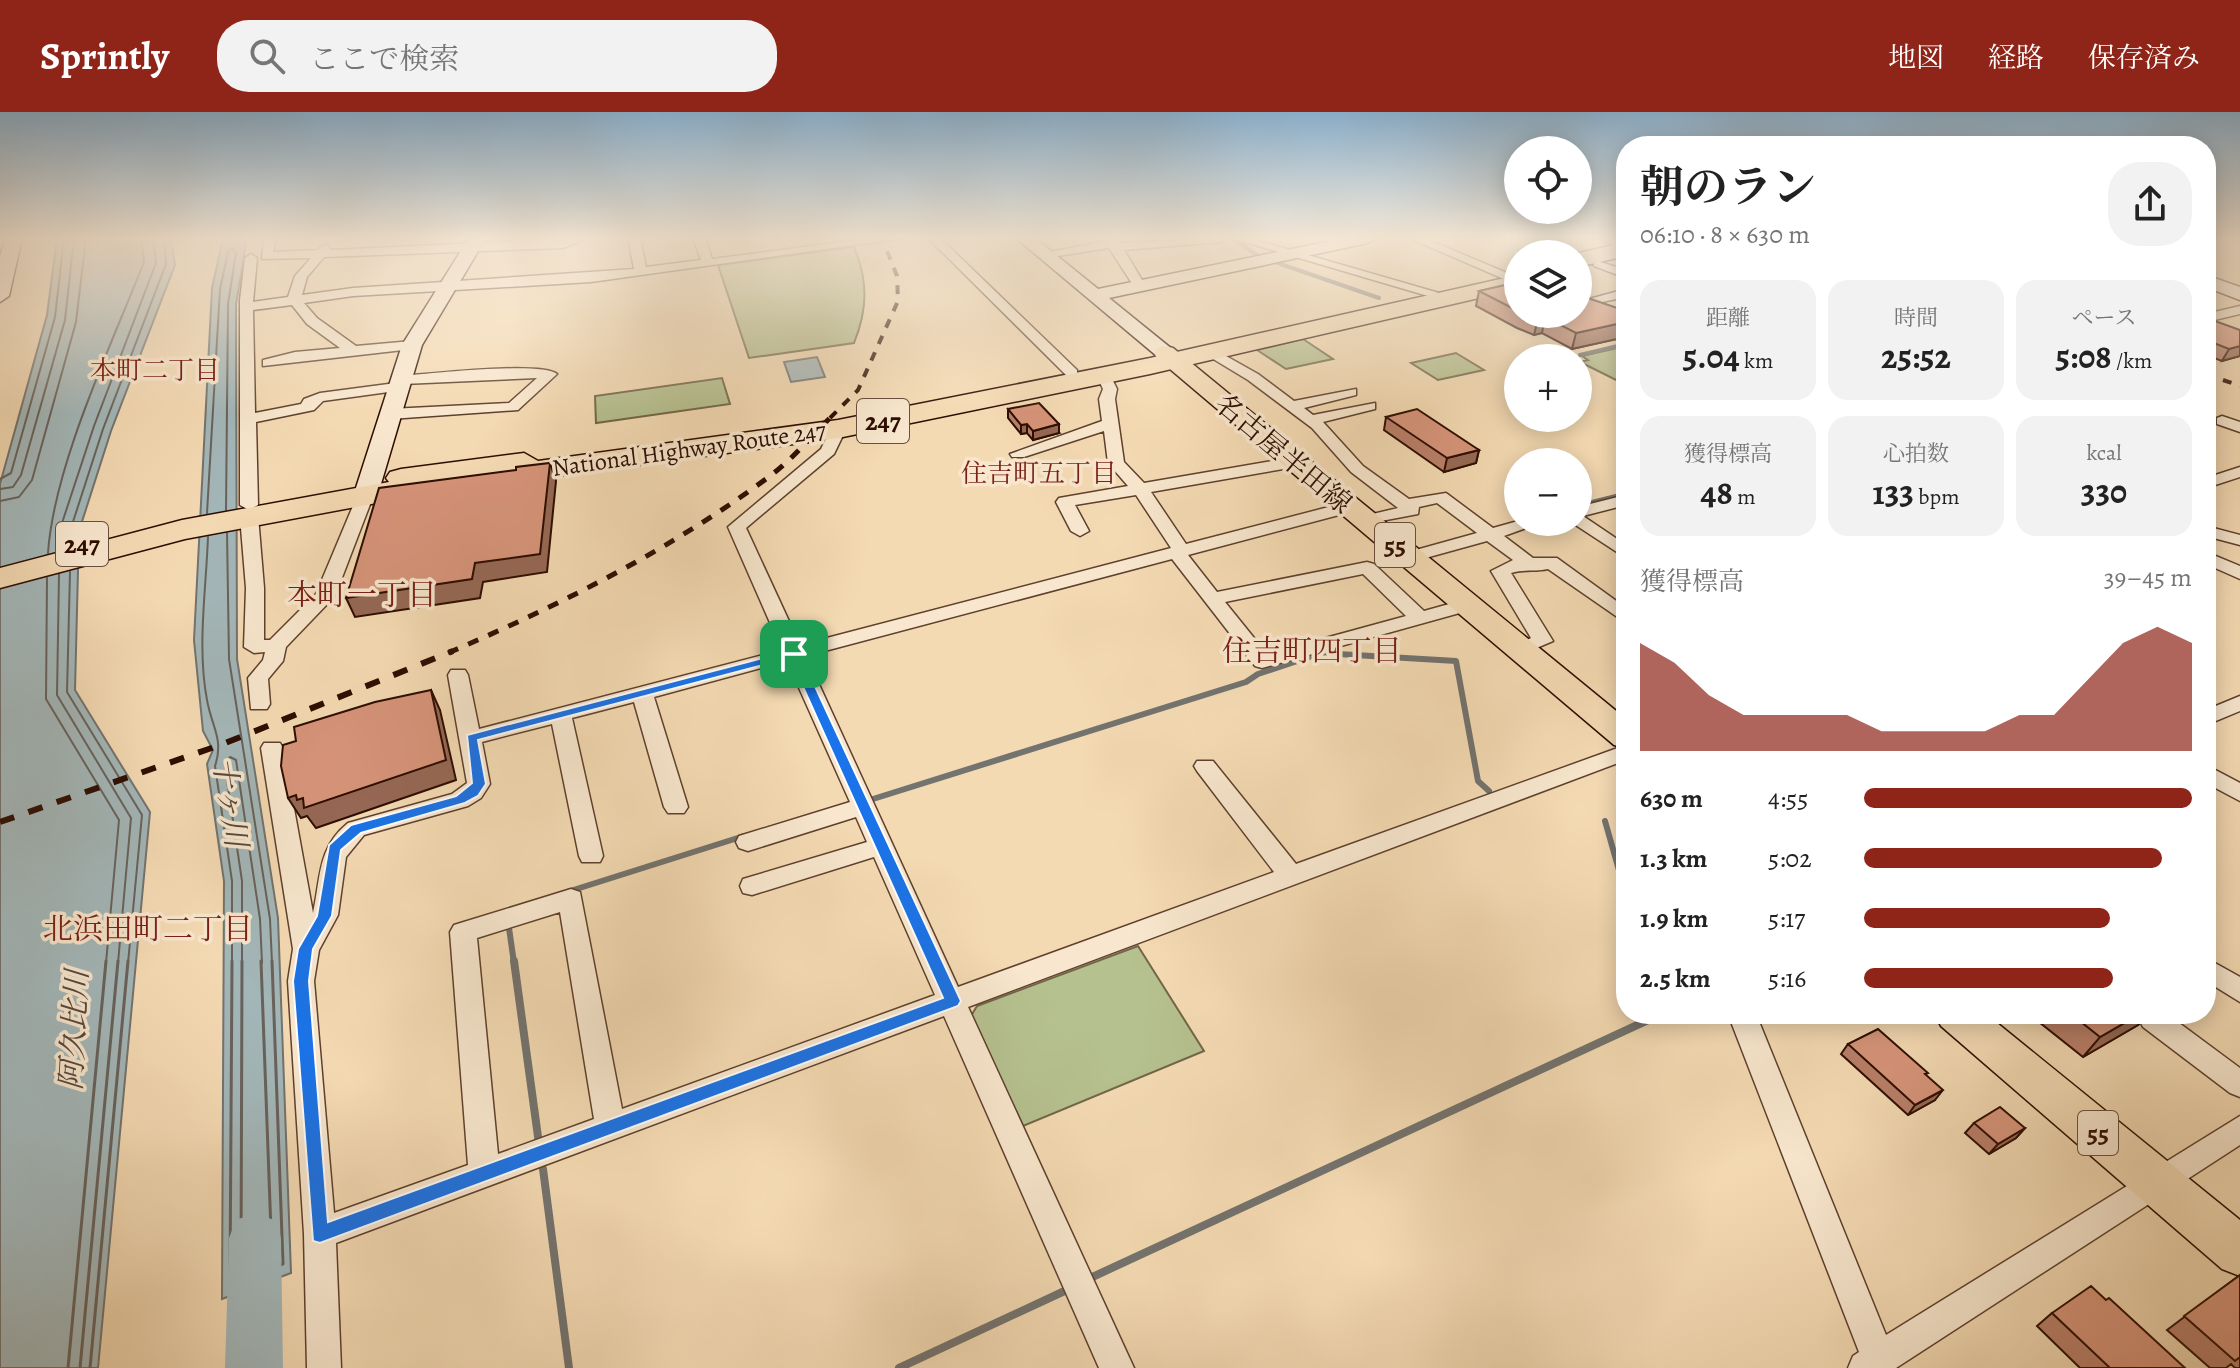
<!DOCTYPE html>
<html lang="ja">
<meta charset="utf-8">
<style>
:root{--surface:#fff;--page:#f2f2f2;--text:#222;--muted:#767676;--accent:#8f2418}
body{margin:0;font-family:Alegreya,"Noto Serif JP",serif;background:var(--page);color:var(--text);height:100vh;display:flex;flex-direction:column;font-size:30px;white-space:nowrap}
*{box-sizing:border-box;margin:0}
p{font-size:26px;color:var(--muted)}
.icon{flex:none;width:44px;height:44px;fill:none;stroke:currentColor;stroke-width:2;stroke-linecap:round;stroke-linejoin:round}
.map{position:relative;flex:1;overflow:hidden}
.sheet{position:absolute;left:1616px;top:24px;width:600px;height:888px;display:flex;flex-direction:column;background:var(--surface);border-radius:32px;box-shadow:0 4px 20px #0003}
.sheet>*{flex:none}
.buttons{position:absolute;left:1504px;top:24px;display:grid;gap:16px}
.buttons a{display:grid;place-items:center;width:88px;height:88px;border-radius:50%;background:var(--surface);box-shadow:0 4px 20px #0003;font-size:40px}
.pin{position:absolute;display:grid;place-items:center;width:68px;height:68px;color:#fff;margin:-34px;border-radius:16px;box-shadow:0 4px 12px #0006}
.round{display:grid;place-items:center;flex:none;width:84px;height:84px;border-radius:32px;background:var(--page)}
.head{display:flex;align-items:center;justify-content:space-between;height:136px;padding:0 24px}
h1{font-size:44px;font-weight:700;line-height:60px}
.stats{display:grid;grid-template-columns:repeat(3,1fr);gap:12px;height:136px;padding:8px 24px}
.stats div{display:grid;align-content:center;border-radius:20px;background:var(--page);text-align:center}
.stats b{font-size:34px;font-weight:700}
.stats small{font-size:22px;font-weight:400}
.stats p{font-size:22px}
.chart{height:224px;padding:16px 24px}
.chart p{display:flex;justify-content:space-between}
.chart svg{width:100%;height:144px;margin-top:8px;fill:var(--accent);opacity:.7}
ul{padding:0 24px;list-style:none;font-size:26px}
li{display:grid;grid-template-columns:128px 96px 1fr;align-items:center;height:60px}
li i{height:20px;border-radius:10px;background:var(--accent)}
header{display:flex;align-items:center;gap:48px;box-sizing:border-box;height:112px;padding:0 40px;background:var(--accent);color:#fff}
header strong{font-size:38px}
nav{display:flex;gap:44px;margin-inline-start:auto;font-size:28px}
.search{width:560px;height:72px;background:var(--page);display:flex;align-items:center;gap:20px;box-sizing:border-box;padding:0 28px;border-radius:32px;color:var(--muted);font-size:30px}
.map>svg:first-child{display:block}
</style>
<header>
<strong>Sprintly</strong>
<div class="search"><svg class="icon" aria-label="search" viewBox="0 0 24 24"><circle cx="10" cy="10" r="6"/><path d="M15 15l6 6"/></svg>ここで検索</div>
<nav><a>地図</a><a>経路</a><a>保存済み</a></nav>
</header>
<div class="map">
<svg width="2240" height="1256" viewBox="0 0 2240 1256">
<rect width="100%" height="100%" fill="#f4dab3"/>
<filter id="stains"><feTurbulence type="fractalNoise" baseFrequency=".0025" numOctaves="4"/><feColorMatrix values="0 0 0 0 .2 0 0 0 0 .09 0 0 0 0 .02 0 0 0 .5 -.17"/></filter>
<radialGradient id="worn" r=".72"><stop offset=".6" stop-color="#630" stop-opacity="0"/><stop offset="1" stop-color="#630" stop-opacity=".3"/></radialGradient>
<!-- green -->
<path fill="#b6c190" stroke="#716648" stroke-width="2" d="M854 135C868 169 868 196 854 231L749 246 718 153Z
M1303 227 1333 247 1286 257 1257 238Z
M1626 234V273L1580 250 1588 248 1582 244Z
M1456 241 1484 258 1438 268 1411 251Z
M722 266 730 292 596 311 595 284Z
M1138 834 1204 939 1023 1014 971 904 977 894Z"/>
<!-- water -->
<path fill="#a3b7b9" stroke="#73736f" stroke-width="2" d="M57 126H171L175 153 111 319 79 419 75 578 150 700 98 1256H0V372L47 203Z
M223 126H247L236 192 237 547 278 806 291 1161 222 1187 224 769 207 652 213 638 203 619 194 528 212 176Z
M817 245 825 265 791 270 784 250Z"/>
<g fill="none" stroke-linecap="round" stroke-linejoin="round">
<!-- shore-far1 -->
<path stroke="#68625c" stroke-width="2" d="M0 367 11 361 55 205 64 126
M0 377 13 375 21 363 65 208 74 126
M0 389 19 385 32 368 76 210 86 126
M207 401 220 177 228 140 232 137 236 141 228 192 226 398
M227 421 229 547 270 807 272 851
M208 425C206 479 197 535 207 588 212 616 224 627 215 654L232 769V851
M70 435 71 416 103 317 166 152 164 126
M60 438 61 414 94 314 156 151 153 126
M48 441C54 353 111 234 144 150L141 126
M70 460 67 580 142 703 128 851
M59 462 57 583 131 706 118 851
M47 466 46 587 119 708 106 851
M242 851V769L225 655 230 645 236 648 260 807 262 851"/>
<!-- shore -->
<path stroke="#68625c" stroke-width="3" d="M232 849 230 1169 235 1173 283 1152 272 849
M242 849 241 1155 245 1159 272 1146 261 849
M68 1256 106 849
M80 1256 118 849
M90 1256 128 849"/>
<!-- stream-far3 -->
<path stroke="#73736f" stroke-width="4" d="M1233 127 1260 145
M1272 149 1379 186
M1580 243 1626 232"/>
<!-- stream-far2 -->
<path stroke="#73736f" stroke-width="5" d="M1578 394 1626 382
M1320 541H1326"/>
<!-- stream-far1 -->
<path stroke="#73736f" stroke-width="6" d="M873 687 1246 570 1258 562 1321 541 1456 549 1478 669 1489 679
M1605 709 1626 783
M567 780 744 724
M509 816 514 851"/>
<!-- stream -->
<path stroke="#73736f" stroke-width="8" d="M514 849 539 1032
M543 1057 569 1256
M1088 1167 1661 902
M899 1256 1071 1176"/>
<!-- river -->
<path fill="#a3b7b9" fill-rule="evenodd" d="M255 1101 274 1108 281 1126 283 1256H225L229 1126 236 1108Z"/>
<defs>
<path id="street" d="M264 126H276L273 140 317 138 326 132 331 138 587 126 563 136 324 145 307 165 302 183 353 176 634 157 628 126H640L646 155 701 148 693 126H705L712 147 874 126H904L591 170 353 184 304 191 317 206 356 234 412 229 419 233 412 237 263 254V248L295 240 340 236 307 212 292 193 253 198 255 301 301 292 304 287 320 281 396 271V265L401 264C428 262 541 249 557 262L518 298 390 307 382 302 390 297 509 291 537 266 403 272V278L323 289 314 298 256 310 258 393 249 398 240 393V188L245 146 251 142 257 146 253 190 288 185 295 164 311 146 262 147Z
M928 126H940L1077 258V264H1067Z
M1105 126H1117L1120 131 1227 126 1221 130 1124 138 1145 173 1139 177 1135 176 1109 136 1045 146 1039 142 1107 129Z
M1231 126H1249L1439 181 1428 184Z
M1409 126H1424L1514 164 1504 167Z
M1598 126H1613L1626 131V139Z
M1594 148 1626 158V166L1594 154Z
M1626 177V185L1578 195V190Z
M2240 194V202L2206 210V202Z
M1210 235 1258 262 1294 289 1356 277V283L1304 296 1313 303 1375 291V297L1323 310 1363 354 1409 387 1446 381 1493 416 1518 409 1543 410 1504 424 1533 446H1557L1626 496V511L1548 457C1535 460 1525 457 1511 461L1553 529 1527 540H1513L1510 536 1531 526 1491 459 1513 448 1487 429 1411 450 1405 449V441L1477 421 1437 391 1419 395 1418 402 1360 413V405L1398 396 1351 360 1312 316 1248 268 1205 242 1203 239Z
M1104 260 1109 261 1117 277 1115 287 1124 350 1144 371 1295 345 1303 350 1295 355 1151 380 1186 432 1348 390 1357 395 1354 399 1188 443 1217 480 1367 450 1374 452 1424 499 1467 487 1477 493 1474 497 1262 556 1255 554 1172 447 806 544 958 875 1274 760 1197 659 1194 654 1197 649H1213L1296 752 1626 633V648L968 895 1134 1256H1099L944 904 336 1131 341 1256H307L304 1122 288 869 293 837 261 636 264 631H280L283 636 313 801C321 766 317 736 348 711L452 682 467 671 448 563 451 558H465L468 563 479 617 782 538 728 415 821 337 832 314 838 312 846 317 834 342 746 416 800 533 1171 436 1136 383 1075 393 1089 419 1080 424 1071 419 1056 390 1059 386 1128 374 1108 351 1104 319 1024 345H1012L1010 342 1102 309 1099 287 1103 277 1097 264ZM1363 462 1406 504 1267 542 1225 490ZM787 549 850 690 739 724 736 730 739 736 748 739 856 705 867 730 743 767 740 774 743 781 752 783 874 745 935 883 622 997 580 780 571 777 454 813 450 820 468 1053 334 1101 314 869 319 838 338 803 346 745 364 723 468 694 481 686 490 672 482 630 552 612 579 744 582 750H600L603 744 572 606 634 590 664 695 668 701H684L688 695 654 585ZM560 800 594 1007 498 1042 477 826Z
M2222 304 2240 310V320L2217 312V306Z
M2240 355V365L2206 376V366Z
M366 377 374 382 335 484 286 535 283 549 268 567 270 592 267 597H251L248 566 263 548 265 540 254 541 244 535 246 476 240 404 249 399 258 404 264 476V528H270L316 482 358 382Z
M1626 383V393L1583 404 1626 433V446L1571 410H1578V395Z
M2206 414 2240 423V433L2206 424Z
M2206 440 2240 454V467L2206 452Z
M2240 584V599L2206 613V598Z
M2206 653 2240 671V689L2206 671Z
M2206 846 2240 865V890L2206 869Z
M1728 902H1756L1886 1223 2240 1004V1033L1896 1256H1848L1853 1244 1859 1240Z
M2142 902H2167L2240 956V985L2230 981 2143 915 2139 907Z"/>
<path id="secondary" d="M5 126H22L9 184 0 190V145Z
M469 126H486L422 233 378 382 375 387H357L354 382 402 233Z
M1016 126H1035L1098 177 1345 126H1377L1368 131 1109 186 1172 237 1175 241 1172 245H1158Z
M2206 163 2240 175V188L2206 175Z"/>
<path id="primary" d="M1165 234 1173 236 1626 607V636L1614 633 1157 246 1154 241 1157 236Z
M1935 902H1986L2240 1108V1164L2222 1157 1941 914Z"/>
<path id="highway" d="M1626 130V144L1578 155 1575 142Z
M1518 163V177L1150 262 838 326 497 372 483 364 443 369 441 378 430 381 185 427 0 476V456L182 408 389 370 386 366 390 360 401 357 524 341 538 349 838 308 1150 246Z"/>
</defs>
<!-- street casing -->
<use href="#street" stroke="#5e402d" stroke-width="3"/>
<!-- secondary casing -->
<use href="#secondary" stroke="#2c0c00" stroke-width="3"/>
<!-- primary casing -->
<use href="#primary" stroke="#2c0c00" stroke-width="3"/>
<!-- highway casing -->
<use href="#highway" stroke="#2c0c00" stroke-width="3"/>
<!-- street -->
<use href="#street" fill="#f8e7ce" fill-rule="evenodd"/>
<!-- secondary -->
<use href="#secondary" fill="#f8e7ce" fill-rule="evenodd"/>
<!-- primary -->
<use href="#primary" fill="#f4dab3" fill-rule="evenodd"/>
<!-- highway -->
<use href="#highway" fill="#f4dab3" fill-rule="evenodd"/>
<!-- rail-far2 -->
<path stroke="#2c0c00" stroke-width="4" stroke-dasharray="9 9" stroke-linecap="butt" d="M2206 262 2240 274
M830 306 858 278 898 189 897 164 882 126"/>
<!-- rail-far1 -->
<path stroke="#2c0c00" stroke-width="5" stroke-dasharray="11 11" stroke-linecap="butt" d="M448 541C560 493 672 437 770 364 793 347 812 323 832 304"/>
<!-- rail -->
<path stroke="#2c0c00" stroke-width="6" stroke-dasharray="15 15" stroke-linecap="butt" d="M0 710 223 632 453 539"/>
</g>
<!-- wall -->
<path fill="#b97f69" stroke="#2c0c00" stroke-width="2" d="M1518 170V202H1578L1626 199V225L1572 237 1542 221 1534 223 1517 216 1476 194 1479 179Z
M2206 211 2240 244 2222 249 2206 243Z
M1008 297 1059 321 1033 328 1027 321 1021 322 1008 306Z
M1386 305 1479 338 1476 351 1444 360 1384 318Z
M2029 902H2148L2138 913 2083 945Z
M1848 932 1926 963 1935 988 1908 1003 1841 942Z
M1974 1011 2025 1016 2016 1026 1989 1042 1965 1021Z
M2240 1163V1256H2235L2231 1252 2226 1256H2210L2167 1218Z
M2052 1201 2185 1256H2080L2037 1214Z"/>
<!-- shaded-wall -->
<path fill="#966855" stroke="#2c0c00" stroke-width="2" d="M1545 205 1542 221 1534 223 1538 207Z
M1626 210V225L1572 237 1576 221Z
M2240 234V244L2222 249 2229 237Z
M1027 312V321L1021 322V313Z
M1059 312V321L1033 328V319Z
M1479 338 1476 351 1444 360 1447 346Z
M550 351 556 369 547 460 483 470 480 486 355 505 346 486 475 451Z
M431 578 440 598 456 668 316 716 307 704 301 706 288 686Z
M2140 902H2148L2138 913 2083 945 2100 925Z
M1943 978 1935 988 1908 1003 1915 993Z
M2025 1016 2016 1026 1989 1042 1998 1032Z"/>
<!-- building -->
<path fill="#d7947a" stroke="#2c0c00" stroke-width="2" d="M1518 170V199L1479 179Z
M1582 184 1626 199V210L1576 221 1545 205 1538 207 1524 202H1578V185Z
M2215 209 2240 218V234L2229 237 2206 228V211Z
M1039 291 1059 312 1033 319 1027 312 1021 313 1008 297Z
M1417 297 1479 338 1447 346 1386 305Z
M550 351 540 442 475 451 472 467 346 486 379 376 516 358V355Z
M431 578 446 648 304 696 303 686 297 688 296 683 288 686 281 654 283 633 296 629 294 615 375 590Z
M2071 902H2140L2100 925Z
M1878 917 1928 961 1925 962 1943 978 1915 993 1848 932Z
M2000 995 2025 1016 1998 1032 1974 1011Z
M2240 1163V1245L2235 1249 2184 1204Z
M2091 1174 2106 1188 2109 1186 2185 1256H2110L2052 1201Z"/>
<!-- sky -->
<linearGradient id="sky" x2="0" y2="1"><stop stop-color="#8cb5d5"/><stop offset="0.42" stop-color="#faeedd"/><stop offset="1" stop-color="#faeedd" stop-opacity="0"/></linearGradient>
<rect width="2240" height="301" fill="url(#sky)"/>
<!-- route -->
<path fill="#1a73e8" stroke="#fff" stroke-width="2" fill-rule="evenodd" d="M794 538 800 542 961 889 958 894 320 1131 313 1129 293 869 298 837 317 804 329 733 351 713 456 684 472 671 467 623ZM790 546 943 886 328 1110 309 869 313 837 332 804 341 738 361 721 465 691 478 684 486 672 478 628Z"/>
<g text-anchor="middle" stroke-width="7" stroke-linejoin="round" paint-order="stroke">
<!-- far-street labels -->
<g font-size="24" fill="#2c0c00" stroke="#f8e7ce">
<text transform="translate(689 337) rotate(-8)" y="8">National Highway Route 247</text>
</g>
<!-- far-neighbourhood labels -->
<g font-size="26" fill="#7a1f14" stroke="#f8e7ce">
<text x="155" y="267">本町二丁目</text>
<text x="1039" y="370">住吉町五丁目</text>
</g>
<!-- shield labels -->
<g fill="#f8e7ce" stroke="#694e3e" stroke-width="2">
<rect x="857" y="287" width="52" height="44" rx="6"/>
<rect x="56" y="410" width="52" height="44" rx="6"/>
<rect x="1375" y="411" width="40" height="44" rx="6"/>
<rect x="2078" y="999" width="40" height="44" rx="6"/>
</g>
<g font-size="26" font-weight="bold" fill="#2c0c00">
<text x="883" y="318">247</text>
<text x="82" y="441">247</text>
<text x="1395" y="442">55</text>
<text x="2098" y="1030">55</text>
</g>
<!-- street labels -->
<g font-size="28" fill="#2c0c00" stroke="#f8e7ce">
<text transform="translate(1284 341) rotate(40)" y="10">名古屋半田線</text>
</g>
<!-- neighbourhood labels -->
<g font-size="30" fill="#7a1f14" stroke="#f8e7ce">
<text x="362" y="493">本町一丁目</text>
<text x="1312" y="549">住吉町四丁目</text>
<text x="148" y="827">北浜田町二丁目</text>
</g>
<!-- water labels -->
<g font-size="30" font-style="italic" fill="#564841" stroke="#f8e7ce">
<text transform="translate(230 690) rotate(81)" y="10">十ヶ川</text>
<text transform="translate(74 918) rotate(-87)" y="10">阿久比川</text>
</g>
</g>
<rect width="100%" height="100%" filter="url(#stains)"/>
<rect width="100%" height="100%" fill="url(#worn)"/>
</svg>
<div class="buttons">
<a><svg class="icon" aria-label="locate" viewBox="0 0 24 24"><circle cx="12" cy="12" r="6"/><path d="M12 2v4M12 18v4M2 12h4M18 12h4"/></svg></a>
<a><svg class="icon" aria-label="layers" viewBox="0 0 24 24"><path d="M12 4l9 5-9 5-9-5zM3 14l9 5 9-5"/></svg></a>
<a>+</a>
<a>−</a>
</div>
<div class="pin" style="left:794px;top:542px;background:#1e9e55"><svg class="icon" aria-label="arrive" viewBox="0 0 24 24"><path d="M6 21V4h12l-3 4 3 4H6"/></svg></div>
<section class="sheet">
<div class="head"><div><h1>朝のラン</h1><p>06:10 · 8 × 630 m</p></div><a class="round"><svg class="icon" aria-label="share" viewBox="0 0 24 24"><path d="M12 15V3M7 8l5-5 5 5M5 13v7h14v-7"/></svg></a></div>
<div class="stats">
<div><p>距離</p><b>5.04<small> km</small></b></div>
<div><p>時間</p><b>25:52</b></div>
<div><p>ペース</p><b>5:08<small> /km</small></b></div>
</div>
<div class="stats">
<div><p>獲得標高</p><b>48<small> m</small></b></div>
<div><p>心拍数</p><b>133<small> bpm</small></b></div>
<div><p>kcal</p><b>330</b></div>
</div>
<div class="chart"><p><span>獲得標高</span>39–45 m</p>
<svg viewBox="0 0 160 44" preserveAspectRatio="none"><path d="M0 44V11L10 17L20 27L30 33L40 33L50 33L60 33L70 38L80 38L90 38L100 38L110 33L120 33L130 22L140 11L150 6L160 11V44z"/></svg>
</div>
<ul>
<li><b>630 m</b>4:55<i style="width:100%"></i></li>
<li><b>1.3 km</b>5:02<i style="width:91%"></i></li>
<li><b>1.9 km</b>5:17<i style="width:75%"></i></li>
<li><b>2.5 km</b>5:16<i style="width:76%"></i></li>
</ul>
</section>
</div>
